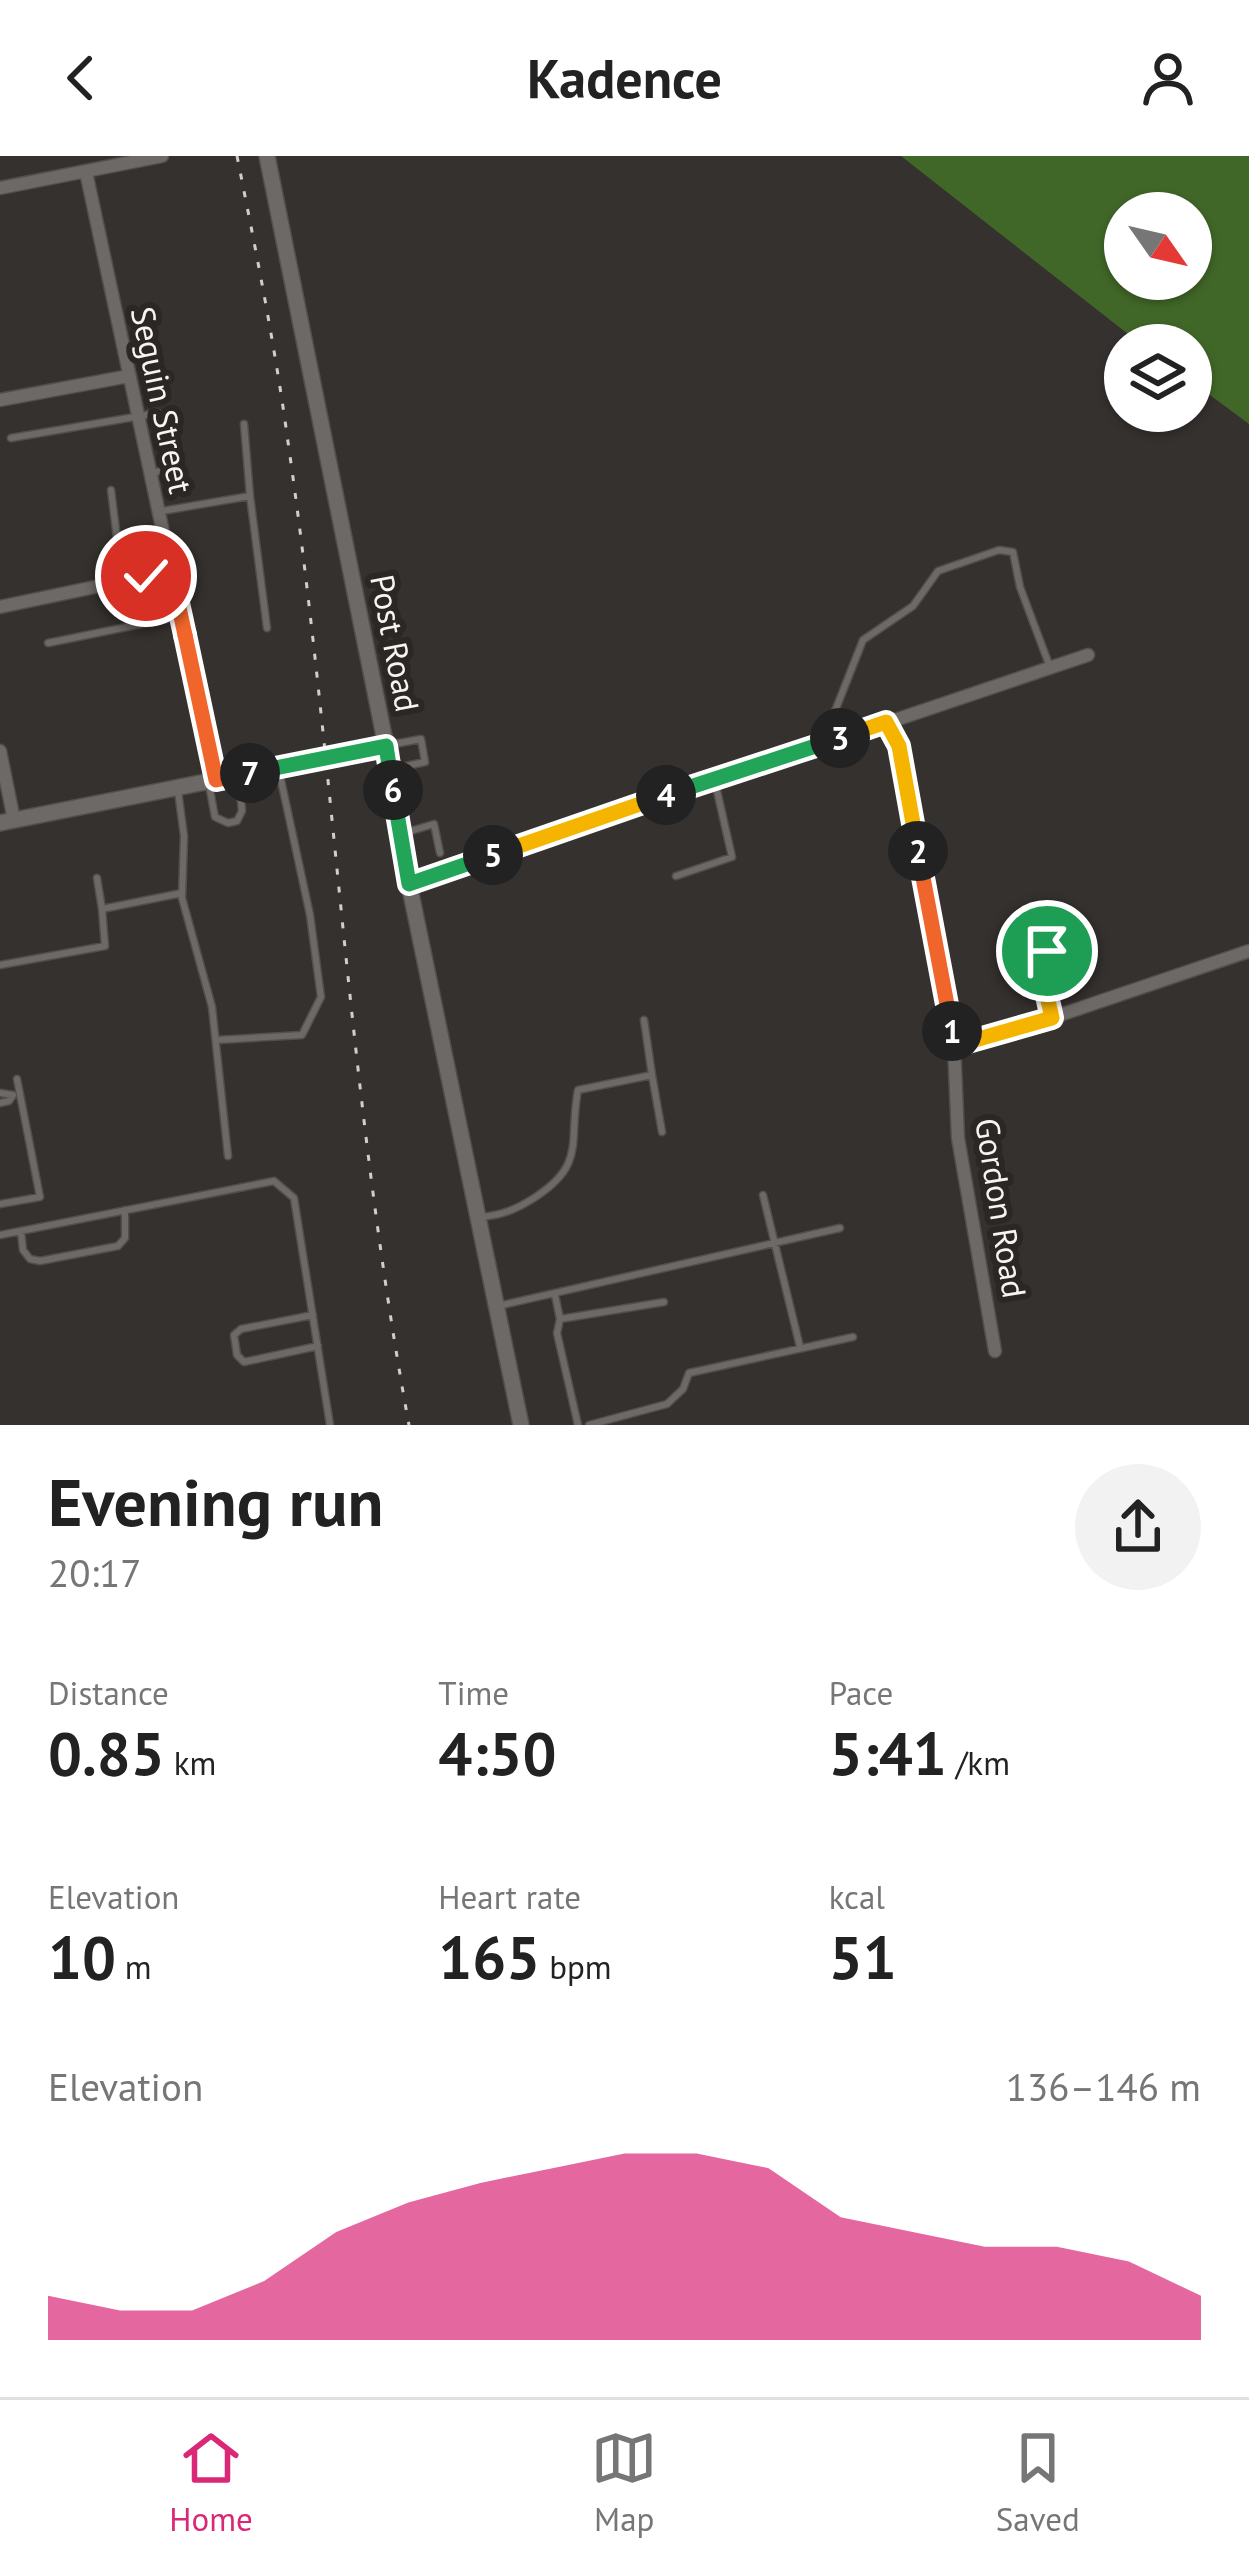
<!DOCTYPE html>
<meta charset="utf-8">
<style>
:root{--surface:#fff;--page:#f2f2f2;--text:#222;--muted:#767676;--line:#e0e0e0;--accent:#db2777}
body{margin:0;font-family:"PT Sans",sans-serif;background:var(--page);color:var(--text);height:100vh;display:flex;flex-direction:column;font-size:45px;white-space:nowrap}
*{box-sizing:border-box;margin:0}
p{font-size:39px;color:var(--muted)}
.icon{flex:none;width:66px;height:66px;fill:none;stroke:currentColor;stroke-width:2;stroke-linecap:round;stroke-linejoin:round}
.map{position:relative;height:1269px;overflow:hidden}
.panel{display:flex;flex-direction:column;background:var(--surface);flex:1}
.panel>*{flex:none}
.needle{width:78px;rotate:124deg}
.fabs{position:absolute;left:1104px;top:36px;display:grid;gap:24px}
.fabs a{display:grid;place-items:center;width:108px;height:108px;border-radius:50%;background:var(--surface);box-shadow:0 3px 9px #0004;font-size:60px}
.pin{position:absolute;display:grid;place-items:center;width:102px;height:102px;color:#fff;margin:-51px;border:6px solid #fff;border-radius:50%;box-shadow:0 3px 12px #0007}
.km{position:absolute;width:60px;height:60px;margin:-30px;border-radius:50%;background:#222;color:#fff;font-size:33px;line-height:60px;text-align:center}
.round{display:grid;place-items:center;flex:none;width:126px;height:126px;border-radius:63px;background:var(--page)}
.head{display:flex;align-items:center;justify-content:space-between;height:204px;padding:0 48px}
h1{font-size:66px;font-weight:700;line-height:90px}
.figures{display:grid;grid-template-columns:repeat(3,1fr);gap:18px;height:204px;padding:12px 48px}
.figures div{display:grid;align-content:center}
.figures b{font-size:60px;font-weight:700}
.figures small{font-size:33px;font-weight:400}
.figures p{font-size:33px}
.chart{height:336px;padding:24px 48px}
.chart p{display:flex;justify-content:space-between}
.chart svg{width:100%;height:216px;margin-top:12px;fill:var(--accent);opacity:.7}
header{display:flex;justify-content:space-between;align-items:center;height:156px;padding:0 48px;background:var(--surface);font-size:54px;font-weight:700}
.tab-bar{display:flex;justify-content:space-around;align-items:center;height:168px;border-top:3px solid var(--line);background:var(--surface);font-size:33px;color:var(--muted)}
.tab-bar a{display:grid;justify-items:center;gap:6px}
.tab-bar .selected{color:var(--accent)}
.map>svg:first-child{display:block}
</style>
<header><svg class="icon" aria-label="back" viewBox="0 0 24 24"><path d="M15 5l-7 7 7 7"/></svg>Kadence<svg class="icon" aria-label="person" viewBox="0 0 24 24"><circle cx="12" cy="8" r="4"/><path d="M4 21q1-7 8-7t8 7"/></svg></header>
<div class="map">
<svg width="1249" height="1269" viewBox="0 0 1249 1269">
<rect width="100%" height="100%" fill="#35312f"/>
<!-- green -->
<path fill="#416728" fill-rule="evenodd" d="M901 0H1249V268L1191 225V189H1142ZM1125 57H1191V123H1125Z"/>
<g fill="none" stroke-linecap="round" stroke-linejoin="round">
<defs>
<path id="service" d="M244 268 250 340
M11 282 158 257
M151 317 171 313
M111 334 122 422
M162 355 250 340 267 472
M48 487 181 460
M822 588 863 484 913 450 938 415 999 394 1013 396 1020 431 1050 511
M389 589 421 583 425 606 392 613
M209 629 215 661 228 667 237 665 242 655 239 623
M178 635 184 680 182 742 212 851 228 1000
M404 677 434 668 440 697
M676 720 732 701 715 626
M97 722 102 753
M0 809 105 790 102 753 182 737
M1051 862C1047 843 1032 811 1048 795 1059 784 1065 779 1070 764
M644 864 652 919
M217 884 302 879 321 841 310 759 279 615
M0 937 13 939 9 945 0 947
M763 1039 800 1191
M0 1048 40 1041 17 923
M480 1061C502 1059 515 1054 534 1042 587 1008 568 986 578 934L652 919 662 976
M21 1076 23 1094 30 1103 40 1105 118 1090 125 1082V1054
M0 1079 274 1025 294 1042 330 1269
M555 1139 560 1163 557 1177 578 1269
M498 1150 840 1072
M313 1159 241 1173 234 1179 237 1199 244 1206 318 1190
M560 1163 664 1146
M589 1269 667 1248 683 1233 689 1217 853 1181"/>
<path id="minor" d="M86 16 216 624
M0 32 162 0
M0 244 129 220
M0 451 171 415
M886 566 899 591 954 888 958 982 995 1195
M0 595 14 664
M409 728 1088 499
M954 888 1051 862 1249 795"/>
<path id="tertiary" d="M267 0 386 590 409 728 521 1269
M0 667 386 590"/>
</defs>
<!-- service casing -->
<use href="#service" stroke="#514e4c" stroke-width="9"/>
<!-- minor casing -->
<use href="#minor" stroke="#514e4c" stroke-width="15"/>
<!-- tertiary casing -->
<use href="#tertiary" stroke="#514e4c" stroke-width="18"/>
<!-- service -->
<use href="#service" stroke="#6d6966" stroke-width="6"/>
<!-- minor -->
<use href="#minor" stroke="#6d6966" stroke-width="12"/>
<!-- tertiary -->
<use href="#tertiary" stroke="#6d6966" stroke-width="15"/>
<!-- rail -->
<path stroke="#d1cecc" stroke-width="3" stroke-dasharray="6 12" stroke-linecap="butt" d="M237 0C256 95 275 190 288 286 335 613 349 944 409 1269"/>
</g>
<g fill="none" stroke-linecap="round" stroke-linejoin="round">
<defs>
<path id="split-1" d="M952 875 954 888 968 886 1052 862 1040 809 1047 795"/>
<path id="split-2" d="M918 695 952 875"/>
<path id="split-3" d="M840 582 886 566 899 590 918 695"/>
<path id="split-4" d="M666 639 840 582"/>
<path id="split-5" d="M493 699 666 639"/>
<path id="split-6" d="M393 634 409 728 493 699"/>
<path id="split-7" d="M250 617 386 590 393 634"/>
<path id="split-8" d="M185 479 216 624 250 617"/>
<path id="split-9" d="M146 420 171 415 185 479"/>
</defs>
<!-- split-1 casing -->
<use href="#split-1" stroke="#fff" stroke-width="24"/>
<!-- split-2 casing -->
<use href="#split-2" stroke="#fff" stroke-width="24"/>
<!-- split-3 casing -->
<use href="#split-3" stroke="#fff" stroke-width="24"/>
<!-- split-4 casing -->
<use href="#split-4" stroke="#fff" stroke-width="24"/>
<!-- split-5 casing -->
<use href="#split-5" stroke="#fff" stroke-width="24"/>
<!-- split-6 casing -->
<use href="#split-6" stroke="#fff" stroke-width="24"/>
<!-- split-7 casing -->
<use href="#split-7" stroke="#fff" stroke-width="24"/>
<!-- split-8 casing -->
<use href="#split-8" stroke="#fff" stroke-width="24"/>
<!-- split-9 casing -->
<use href="#split-9" stroke="#fff" stroke-width="24"/>
<!-- split-1 -->
<use href="#split-1" stroke="#f5b400" stroke-width="15"/>
<!-- split-2 -->
<use href="#split-2" stroke="#f0652b" stroke-width="15"/>
<!-- split-3 -->
<use href="#split-3" stroke="#f5b400" stroke-width="15"/>
<!-- split-4 -->
<use href="#split-4" stroke="#22a559" stroke-width="15"/>
<!-- split-5 -->
<use href="#split-5" stroke="#f5b400" stroke-width="15"/>
<!-- split-6 -->
<use href="#split-6" stroke="#22a559" stroke-width="15"/>
<!-- split-7 -->
<use href="#split-7" stroke="#22a559" stroke-width="15"/>
<!-- split-8 -->
<use href="#split-8" stroke="#f0652b" stroke-width="15"/>
<!-- split-9 -->
<use href="#split-9" stroke="#f0652b" stroke-width="15"/>
</g>
<g text-anchor="middle" stroke-width="12" stroke-linejoin="round" paint-order="stroke">
<!-- street labels -->
<g font-size="33" fill="#f7f4f2" stroke="#2b2725">
<text transform="translate(162 244) rotate(78)" y="12">Seguin Street</text>
<text transform="translate(395 487) rotate(79)" y="12">Post Road</text>
<text transform="translate(1001 1052) rotate(81)" y="12">Gordon Road</text>
</g>
</g>
</svg>
<div class="fabs">
<a><svg class="needle" viewBox="-14 -14 28 28"><path d="M0-13l5 13h-10z" fill="#e53935"/><path d="M0 13l5-13h-10z" fill="#767676"/></svg></a>
<a><svg class="icon" aria-label="layers" viewBox="0 0 24 24"><path d="M12 4l9 5-9 5-9-5zM3 14l9 5 9-5"/></svg></a>
</div>
<div class="pin" style="left:1047px;top:795px;background:#1e9e55"><svg class="icon" aria-label="arrive" viewBox="0 0 24 24"><path d="M6 21V4h12l-3 4 3 4H6"/></svg></div>
<div class="pin" style="left:146px;top:420px;background:#d93025"><svg class="icon" aria-label="check" viewBox="0 0 24 24"><path d="M5 12l5 5 9-10"/></svg></div>
<b class="km" style="left:952px;top:875px">1</b>
<b class="km" style="left:918px;top:695px">2</b>
<b class="km" style="left:840px;top:582px">3</b>
<b class="km" style="left:666px;top:639px">4</b>
<b class="km" style="left:493px;top:699px">5</b>
<b class="km" style="left:393px;top:634px">6</b>
<b class="km" style="left:250px;top:617px">7</b>
</div>
<section class="panel">
<div class="head"><div><h1>Evening run</h1><p>20:17</p></div><a class="round"><svg class="icon" aria-label="share" viewBox="0 0 24 24"><path d="M12 15V3M7 8l5-5 5 5M5 13v7h14v-7"/></svg></a></div>
<div class="figures">
<div><p>Distance</p><b>0.85<small> km</small></b></div>
<div><p>Time</p><b>4:50</b></div>
<div><p>Pace</p><b>5:41<small> /km</small></b></div>
</div>
<div class="figures">
<div><p>Elevation</p><b>10<small> m</small></b></div>
<div><p>Heart rate</p><b>165<small> bpm</small></b></div>
<div><p>kcal</p><b>51</b></div>
</div>
<div class="chart"><p><span>Elevation</span>136–146 m</p>
<svg viewBox="0 0 160 44" preserveAspectRatio="none"><path d="M0 44V35L10 38L20 38L30 32L40 22L50 16L60 12L70 9L80 6L90 6L100 9L110 19L120 22L130 25L140 25L150 28L160 35V44z"/></svg>
</div>
</section>
<nav class="tab-bar">
<a class="selected"><svg class="icon" aria-label="home" viewBox="0 0 24 24"><path d="M3 11l9-7 9 7M6 9v11h12V9"/></svg>Home</a>
<a><svg class="icon" aria-label="map" viewBox="0 0 24 24"><path d="M3 6l6-2 6 2 6-2v14l-6 2-6-2-6 2zM9 4v14M15 6v14"/></svg>Map</a>
<a><svg class="icon" aria-label="saved" viewBox="0 0 24 24"><path d="M7 4h10v16l-5-4-5 4z"/></svg>Saved</a>
</nav>
